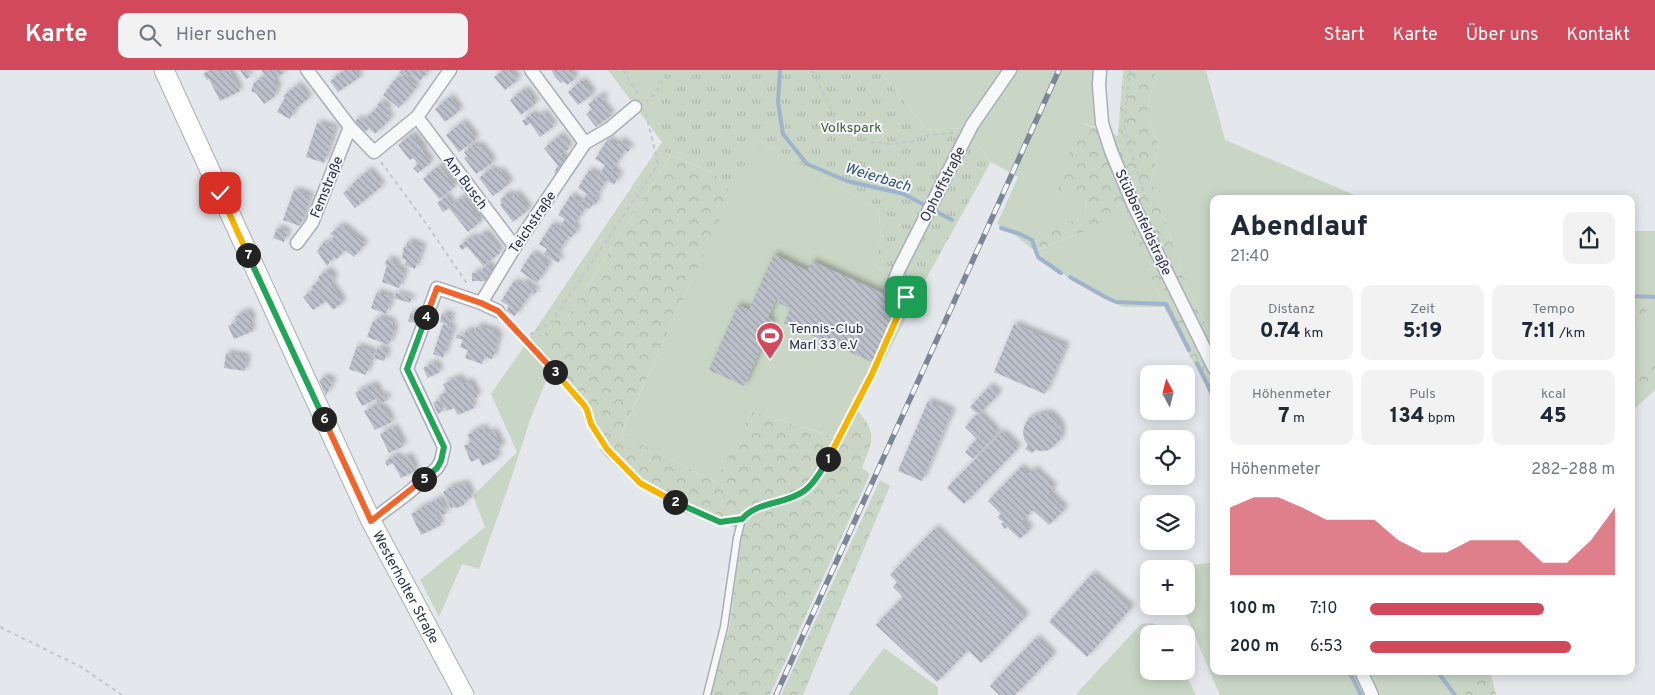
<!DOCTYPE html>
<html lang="de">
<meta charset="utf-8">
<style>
:root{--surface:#fff;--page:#f2f2f3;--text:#1f2937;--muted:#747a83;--accent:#d1495b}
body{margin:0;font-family:Overpass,sans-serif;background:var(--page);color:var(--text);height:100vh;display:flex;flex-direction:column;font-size:19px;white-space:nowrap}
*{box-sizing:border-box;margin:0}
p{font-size:16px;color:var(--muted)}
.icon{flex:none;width:28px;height:28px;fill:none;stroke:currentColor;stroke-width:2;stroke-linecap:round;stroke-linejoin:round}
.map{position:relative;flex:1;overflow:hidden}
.sheet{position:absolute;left:1210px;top:125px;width:425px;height:480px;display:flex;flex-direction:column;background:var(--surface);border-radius:10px;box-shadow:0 2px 12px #0003}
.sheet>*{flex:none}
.needle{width:32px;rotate:353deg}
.fabs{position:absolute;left:1140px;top:295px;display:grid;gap:10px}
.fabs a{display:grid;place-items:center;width:55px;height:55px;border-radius:10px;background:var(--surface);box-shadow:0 2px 12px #0003;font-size:25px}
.pin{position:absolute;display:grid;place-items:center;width:42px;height:42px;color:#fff;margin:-21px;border-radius:10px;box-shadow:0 2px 8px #0006}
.km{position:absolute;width:25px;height:25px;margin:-12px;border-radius:50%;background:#222;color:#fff;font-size:14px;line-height:25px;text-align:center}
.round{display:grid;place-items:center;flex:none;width:52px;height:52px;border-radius:10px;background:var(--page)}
.head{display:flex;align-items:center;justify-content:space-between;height:85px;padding:0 20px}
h1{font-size:28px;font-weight:800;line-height:38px}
.stats{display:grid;grid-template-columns:repeat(3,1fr);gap:8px;height:85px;padding:5px 20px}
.stats div{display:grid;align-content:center;border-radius:10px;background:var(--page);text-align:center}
.stats b{font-size:21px;font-weight:800}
.stats small{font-size:14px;font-weight:400}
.stats p{font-size:14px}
.chart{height:140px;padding:10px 20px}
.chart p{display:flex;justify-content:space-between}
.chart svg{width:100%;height:90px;margin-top:5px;fill:var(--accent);opacity:.7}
ul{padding:0 20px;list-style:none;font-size:16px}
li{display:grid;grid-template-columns:80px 60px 1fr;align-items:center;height:38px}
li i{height:12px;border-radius:6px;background:var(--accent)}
header{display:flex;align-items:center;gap:30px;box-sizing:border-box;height:70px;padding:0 25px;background:var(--accent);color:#fff}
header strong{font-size:24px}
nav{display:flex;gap:28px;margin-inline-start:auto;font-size:18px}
.search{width:350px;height:45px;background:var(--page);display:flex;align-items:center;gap:12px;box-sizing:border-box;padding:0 18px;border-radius:10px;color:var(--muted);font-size:19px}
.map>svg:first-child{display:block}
</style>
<header>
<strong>Karte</strong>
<div class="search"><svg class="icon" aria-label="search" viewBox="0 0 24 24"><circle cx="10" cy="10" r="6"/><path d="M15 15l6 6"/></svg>Hier suchen</div>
<nav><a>Start</a><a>Karte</a><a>Über uns</a><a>Kontakt</a></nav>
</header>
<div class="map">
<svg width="1655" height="625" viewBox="0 0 1655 625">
<defs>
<pattern id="forest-crowns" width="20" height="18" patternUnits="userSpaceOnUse" patternTransform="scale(1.25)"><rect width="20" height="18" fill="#c9d6c5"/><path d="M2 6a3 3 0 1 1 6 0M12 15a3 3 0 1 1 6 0" fill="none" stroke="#adb8ab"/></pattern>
<pattern id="park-tufts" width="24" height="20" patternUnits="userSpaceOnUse" patternTransform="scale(1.25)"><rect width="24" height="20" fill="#c9d6c5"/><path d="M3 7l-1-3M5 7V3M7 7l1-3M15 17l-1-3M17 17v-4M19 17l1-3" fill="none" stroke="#adb8ab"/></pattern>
<pattern id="building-back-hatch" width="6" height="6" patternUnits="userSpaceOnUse" patternTransform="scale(1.25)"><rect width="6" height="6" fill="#bbc0ca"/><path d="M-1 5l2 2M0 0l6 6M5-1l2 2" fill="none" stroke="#989da6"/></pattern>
<filter id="shadow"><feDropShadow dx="3.5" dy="-3.5" stdDeviation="2.5" flood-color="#0004"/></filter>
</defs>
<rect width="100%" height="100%" fill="#e4e7ec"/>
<!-- grass -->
<path fill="#c9d6c5" d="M608 0H666L667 4 655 24 665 82 671 85 567 248 556 250 544 264 531 266 662 72Z
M879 0H1094L1092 19 1095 57 1081 53 1056 124 1085 126 1086 144 1036 171 1038 180 1125 144 1164 237H1123L1106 229 1072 211 1011 162 997 154 1018 107 991 92 964 58 927 60Z
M1156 0H1206L1225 70 1364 129H1214V271L1187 216 1151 109 1159 76 1147 43Z
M756 69 879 140 881 169 874 196 922 216 844 370 751 341 717 412 621 365Z
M1631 161H1655V320L1631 342Z
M525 275 551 299 530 350 510 412 479 499 462 494 439 547 420 510 485 457 473 426 517 382 491 324Z
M1214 492V601H1347L1359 625H1220L1182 536H1186V499H1167Z
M1152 553 1160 556 1164 564H1149V601H1184L1196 625H1078L1077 623 1141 554Z
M884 578 938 617V625H848Z
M1371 601H1490L1496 625H1382Z"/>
<!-- forest -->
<path fill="url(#forest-crowns)" d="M1123 0H1156L1147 43 1159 76 1151 109 1187 216 1214 271V332L1164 237 1125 145 1037 180 1036 171 1086 143 1085 127 1056 124 1080 53 1118 66Z
M671 85 715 104 732 123 621 364 716 412 751 341 843 370 858 342C879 363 871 374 862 398L870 404 770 625H705L729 559 741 469 744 459 713 452 676 440 635 414 601 382 593 342 525 275 531 266 544 264 556 250 567 248Z
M1631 208 1644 227 1647 242 1634 263 1636 305 1655 288V313L1631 334Z
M880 410 890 416 803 625H781Z
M1347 601H1371L1382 625H1359Z
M1461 601H1490L1496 625H1465L1472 610Z"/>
<!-- park -->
<path fill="url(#park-tufts)" d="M666 0H879L927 60 964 58 991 92 922 216 874 196 881 169 879 140 756 69 732 123 715 104 665 82 655 40V24L667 4Z"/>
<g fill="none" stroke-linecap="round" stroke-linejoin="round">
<!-- stream -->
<path stroke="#9fb4cc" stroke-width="4" d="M780 0 778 32 783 64 807 94 847 111 904 124 952 150
M1001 158 1020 164 1032 170 1038 187 1061 203
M1070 207 1107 228 1116 232 1166 234 1189 280
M1631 226 1655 227
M1197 293 1214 328
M1349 601 1361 625
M1437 601 1455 625"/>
</g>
<!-- building -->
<path fill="url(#building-back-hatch)" filter="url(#shadow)" d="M210 0H217L219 3 229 0 240 21 220 31 209 9 207 10 203 4Z
M240 0H247L250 7 246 9Z
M261 0H283L285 2 273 10 278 16 274 27 264 34 256 23 251 21 254 13 265 5Z
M345 0H355L360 7 338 22 330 11Z
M401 0H429L420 11 411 4 407 8 417 16 399 38 383 25 393 12 398 7 401 10 404 6 399 2Z
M503 0H511L518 10 505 20 494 7Z
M551 0H572L574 3 572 4 575 9 567 15 563 11 561 13 556 8Z
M582 10 593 24 578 35 568 22Z
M298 15 309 28 295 39 290 49 277 42 285 28 283 26Z
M525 19 536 33 521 45 510 30Z
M602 25 605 29 601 33 612 45 596 57 586 44 592 39 588 34Z
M450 27 460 40 445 52 435 39Z
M381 31 389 39 385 42 391 48 375 64 369 58 364 63 354 53 358 48 362 52 379 36 377 35Z
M543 42 554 56 540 67 530 53 526 56 522 51 533 43 537 48Z
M463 52 476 69 459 82 446 65Z
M317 53 335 58 324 93 306 87Z
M412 64 424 79 422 81 431 92 418 103 413 98 418 94 413 88 410 90 398 75Z
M561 65 570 78 560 85 568 91 559 105 554 102 558 96 544 78Z
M608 69 617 75 620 70 631 78 628 82 625 80 612 100 620 104 614 115 606 110 595 129 598 131 595 135 593 134 590 139 586 137 573 155 578 159 572 167 569 166 556 185 561 189 558 193 544 184 547 179 539 174 552 154 559 159 565 149 558 145 571 125 581 133 587 124 578 118 589 100 599 106 605 95 595 89Z
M474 74 477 77 480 75 493 92 476 104 464 88 467 86 464 82Z
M439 96 455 117 439 129 423 109Z
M492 98 496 103 500 100 510 113 493 126 479 108Z
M369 100 382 116 355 138 343 123 353 116 352 114Z
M294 120 311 126 300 156 283 150Z
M508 123 511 127 516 123 529 139 513 152 500 135 502 133 500 130Z
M446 126 452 135 462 127 481 151 468 162 449 138 443 142 437 133Z
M341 155 365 174 354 187 345 180 337 189 334 187 327 196 317 181 324 172 327 174 334 167 330 164Z
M277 158 288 162 284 172 273 168Z
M485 162 501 182 483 196 467 176 462 180 459 176 472 166 475 170Z
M408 171 423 177 415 199 405 195 406 190 402 188 404 176 406 177Z
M532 183 549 194 537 213 520 201Z
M774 184 808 201 812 191 900 231 872 292 784 253 790 239 779 233 780 231 776 229 768 248 773 251 744 316 709 300 738 235 749 240Z
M387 189 397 192 395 197 405 201 399 218 382 212 387 195 385 194Z
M486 194 495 201 489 209 488 208 486 211H472V203H480Z
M328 200 335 209 330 213 343 232 333 240 326 231 313 240 303 227 313 220 311 217 320 210 318 207Z
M514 211 520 216 523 211 537 221 534 225 531 222 515 246 506 241 509 236 501 231Z
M377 222 392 227 386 244 371 238Z
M396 223 412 228 410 233 394 228Z
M248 241 253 251 249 253 253 261 234 269 228 256 237 252 234 247Z
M411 242 417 244 414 253 408 251Z
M442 243 452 246 449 255 440 252Z
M378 247 393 252 392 257 395 259 389 275 367 267 373 251 376 252Z
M443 254 453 258 443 288 433 284Z
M1014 254 1066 276 1045 324 994 302Z
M477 256 494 261 499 266 493 288 491 289 485 286 482 294 465 288 468 280 462 278 460 277 463 270 456 268 457 264 464 267 466 260H468L474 263Z
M357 276 374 282 366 305 349 299Z
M378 277 388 281 384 291 374 288Z
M226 283 247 287 245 301 224 298Z
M435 292 440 302 428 308 423 298Z
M325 307 333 311 326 326 319 310Z
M459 307 463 314 470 311 478 327 470 330 474 338 458 345 454 338 447 341 439 325 447 322 443 314Z
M374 314 381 327 386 325 388 330 378 334 376 329 362 336 355 323Z
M990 316 999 324 980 343 975 342 970 337Z
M439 330 444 340 438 344 433 333Z
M928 331 952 341 922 411 898 401Z
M379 334 381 339 384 338 392 352 375 360 364 341Z
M978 343 998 363 973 389 965 382 977 369 965 357Z
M1043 343 1050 344 1056 349 1060 355 1062 362 1060 370 1049 380 1042 381 1035 380 1032 383 1025 379 1028 375 1024 369 1023 361 1025 354 1029 348Z
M394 357 404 376 389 383 380 364Z
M483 357 487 364 494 361 502 377 495 380 498 388 482 396 479 388 471 392 464 376 471 372 467 365Z
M1002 362 1018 378 964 434 947 418Z
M397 385 400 390 409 386 416 401 401 408 393 393 387 396 385 391Z
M1021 397 1028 404 1034 399 1054 418 1049 423 1065 439 1049 455 1033 440 1022 451 1030 459 1020 469 1007 457 1005 459 1001 454 1003 452 997 447 1001 444 988 431Z
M465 413 472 427 464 431V435L456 438 453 437 451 438 443 422 453 416 454 417Z
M440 428 447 443 442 445 439 440 435 442 441 455 421 465 411 444 419 440 418 439 431 434 430 433Z
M935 458 1026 546 981 593 968 580 937 612 876 555 903 527 893 517 897 512 890 505Z
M1092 504 1131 538 1087 587 1049 552Z
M1036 568 1053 585 1015 625H999L990 616Z"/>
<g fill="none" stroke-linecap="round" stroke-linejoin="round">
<defs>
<path id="service" d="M707 625 724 557 737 468 742 449 746 445 759 438 785 430 804 421 823 399 872 304 906 227"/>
<path id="minor" d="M307 0 350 57 374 82 417 47
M450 0 417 47 515 177
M1100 0 1099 15 1102 53 1111 81 1133 134 1214 298
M585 73 609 59 635 37
M297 173 312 153 350 57
M906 227 891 219 899 199 972 55 1010 0
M481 233 515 177 585 73 531 0
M371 451 407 424 437 398 441 391 444 377 407 299 437 218 481 233 498 241
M1361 601 1372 625"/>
<g id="secondary">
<path id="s1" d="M164 0 371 451 464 625"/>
</g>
</defs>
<!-- service casing -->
<use href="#service" stroke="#a9aeb7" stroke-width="9"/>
<!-- minor casing -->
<use href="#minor" stroke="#a9aeb7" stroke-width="15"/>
<!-- secondary casing -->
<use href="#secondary" stroke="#a9aeb7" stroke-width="21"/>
<!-- path -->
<path stroke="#c2c5cb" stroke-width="2" stroke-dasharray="4 4" stroke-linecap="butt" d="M623 0 639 26
M812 0 836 49 870 72 890 74 909 72 930 65 953 63
M1130 0 1126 33 1125 61 1145 127 1143 128
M645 32 655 24 668 0
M381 92 428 156 468 215
M507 251 560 307 584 335 587 340 591 353 607 379 640 413 678 433 720 452 732 451
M525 271 531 264 551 253 658 94 646 44
M0 557 81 597 122 625"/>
<!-- service -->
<use href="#service" stroke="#f7f8fa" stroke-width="6"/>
<!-- minor -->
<use href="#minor" stroke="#f7f8fa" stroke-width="12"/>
<!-- secondary -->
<use href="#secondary" stroke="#fff" stroke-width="19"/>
<defs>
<path id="rail" d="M776 625 1059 0"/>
</defs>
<!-- rail casing -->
<use href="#rail" stroke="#7d8696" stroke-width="5.5"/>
<!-- rail -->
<use href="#rail" stroke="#f4f6f9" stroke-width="4" stroke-dasharray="11" stroke-linecap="butt"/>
</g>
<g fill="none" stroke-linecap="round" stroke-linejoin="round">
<defs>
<path id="split-1" d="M828 389 872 304 906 227"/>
<path id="split-2" d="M675 432 720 452 742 449C757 431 785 435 804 421 814 414 822 400 828 389"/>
<path id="split-3" d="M555 302 584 335 587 340 591 354 607 379 640 413 675 432"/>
<path id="split-4" d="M426 247 437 218 481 233 498 241 555 302"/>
<path id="split-5" d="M424 409 437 398 441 391 444 377 407 299 426 247"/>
<path id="split-6" d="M324 349 371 451 424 409"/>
<path id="split-7" d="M248 185 324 349"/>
<path id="split-8" d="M220 123 248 185"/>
</defs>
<!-- split-1 casing -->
<use href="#split-1" stroke="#fff" stroke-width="10"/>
<!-- split-2 casing -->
<use href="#split-2" stroke="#fff" stroke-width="10"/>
<!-- split-3 casing -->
<use href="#split-3" stroke="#fff" stroke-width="10"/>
<!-- split-4 casing -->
<use href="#split-4" stroke="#fff" stroke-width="10"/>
<!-- split-5 casing -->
<use href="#split-5" stroke="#fff" stroke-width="10"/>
<!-- split-6 casing -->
<use href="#split-6" stroke="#fff" stroke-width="10"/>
<!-- split-7 casing -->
<use href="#split-7" stroke="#fff" stroke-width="10"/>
<!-- split-8 casing -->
<use href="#split-8" stroke="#fff" stroke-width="10"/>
<!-- split-1 -->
<use href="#split-1" stroke="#f5b400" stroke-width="6"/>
<!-- split-2 -->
<use href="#split-2" stroke="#22a559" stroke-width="6"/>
<!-- split-3 -->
<use href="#split-3" stroke="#f5b400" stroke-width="6"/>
<!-- split-4 -->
<use href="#split-4" stroke="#f0652b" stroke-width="6"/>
<!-- split-5 -->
<use href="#split-5" stroke="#22a559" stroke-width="6"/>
<!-- split-6 -->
<use href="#split-6" stroke="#f0652b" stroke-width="6"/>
<!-- split-7 -->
<use href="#split-7" stroke="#22a559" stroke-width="6"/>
<!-- split-8 -->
<use href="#split-8" stroke="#f5b400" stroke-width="6"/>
</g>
<!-- icons -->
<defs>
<symbol id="stadium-pin" viewBox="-11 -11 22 30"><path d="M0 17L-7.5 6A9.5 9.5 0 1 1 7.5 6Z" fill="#d1495b" stroke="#f4f6f9"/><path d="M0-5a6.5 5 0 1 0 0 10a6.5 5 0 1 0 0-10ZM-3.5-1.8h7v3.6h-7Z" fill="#fff"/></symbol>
</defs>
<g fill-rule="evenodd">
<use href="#stadium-pin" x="754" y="250" width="32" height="43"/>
</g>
<g text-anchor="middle" stroke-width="4" stroke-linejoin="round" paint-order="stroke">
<!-- park labels -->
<g font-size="14" fill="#3f6138" stroke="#f4f6f9">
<text x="851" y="62">Volkspark</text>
</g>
<!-- street labels -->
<g font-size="14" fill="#2b3445" stroke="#f4f6f9">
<text transform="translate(466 112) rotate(53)" y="5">Am Busch</text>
<text transform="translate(942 114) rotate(-63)" y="5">Ophoffstraße</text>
<text transform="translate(326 117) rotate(-68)" y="5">Femstraße</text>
<text transform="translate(532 152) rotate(-56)" y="5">Teichstraße</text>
<text transform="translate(1144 152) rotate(65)" y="5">Stübbenfeldstraße</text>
<text dy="5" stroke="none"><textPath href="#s1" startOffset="571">Westerholter Straße</textPath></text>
</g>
<!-- poi labels -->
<g font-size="14" fill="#2b3445" stroke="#f4f6f9" text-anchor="start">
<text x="789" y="263">Tennis-Club<tspan x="789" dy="16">Marl 33 e.V</tspan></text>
</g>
<!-- water labels -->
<g font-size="15" font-style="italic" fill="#34527a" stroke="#f4f6f9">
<text transform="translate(878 107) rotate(17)" y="5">Weierbach</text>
</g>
</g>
</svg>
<div class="fabs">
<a><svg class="needle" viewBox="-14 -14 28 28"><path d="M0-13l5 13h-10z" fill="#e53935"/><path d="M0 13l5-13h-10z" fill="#747a83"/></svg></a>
<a><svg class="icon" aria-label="locate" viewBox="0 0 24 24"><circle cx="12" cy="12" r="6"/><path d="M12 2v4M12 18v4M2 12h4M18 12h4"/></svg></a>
<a><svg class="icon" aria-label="layers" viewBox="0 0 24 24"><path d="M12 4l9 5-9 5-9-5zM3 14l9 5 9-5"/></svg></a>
<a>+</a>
<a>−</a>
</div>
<div class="pin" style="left:906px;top:227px;background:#1e9e55"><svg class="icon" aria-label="arrive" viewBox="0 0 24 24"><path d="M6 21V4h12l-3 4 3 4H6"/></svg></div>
<div class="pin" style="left:220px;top:123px;background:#d93025"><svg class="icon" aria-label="check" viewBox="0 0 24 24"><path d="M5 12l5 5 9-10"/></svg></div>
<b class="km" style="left:828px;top:389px">1</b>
<b class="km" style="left:675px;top:432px">2</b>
<b class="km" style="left:555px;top:302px">3</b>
<b class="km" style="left:426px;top:247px">4</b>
<b class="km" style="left:424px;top:409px">5</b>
<b class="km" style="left:324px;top:349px">6</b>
<b class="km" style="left:248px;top:185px">7</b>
<section class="sheet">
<div class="head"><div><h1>Abendlauf</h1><p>21:40</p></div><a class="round"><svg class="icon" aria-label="share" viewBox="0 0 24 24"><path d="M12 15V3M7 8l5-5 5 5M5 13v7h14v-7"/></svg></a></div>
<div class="stats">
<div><p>Distanz</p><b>0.74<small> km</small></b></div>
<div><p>Zeit</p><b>5:19</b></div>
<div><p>Tempo</p><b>7:11<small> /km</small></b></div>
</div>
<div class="stats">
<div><p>Höhenmeter</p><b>7<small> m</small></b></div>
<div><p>Puls</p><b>134<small> bpm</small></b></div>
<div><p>kcal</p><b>45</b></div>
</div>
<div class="chart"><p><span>Höhenmeter</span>282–288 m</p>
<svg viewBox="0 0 160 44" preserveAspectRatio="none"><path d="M0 44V11L10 6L20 6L30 11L40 17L50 17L60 17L70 27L80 33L90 33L100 27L110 27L120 27L130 38L140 38L150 27L160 11V44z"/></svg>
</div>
<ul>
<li><b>100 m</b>7:10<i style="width:71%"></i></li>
<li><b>200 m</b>6:53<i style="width:82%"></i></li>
</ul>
</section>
</div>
